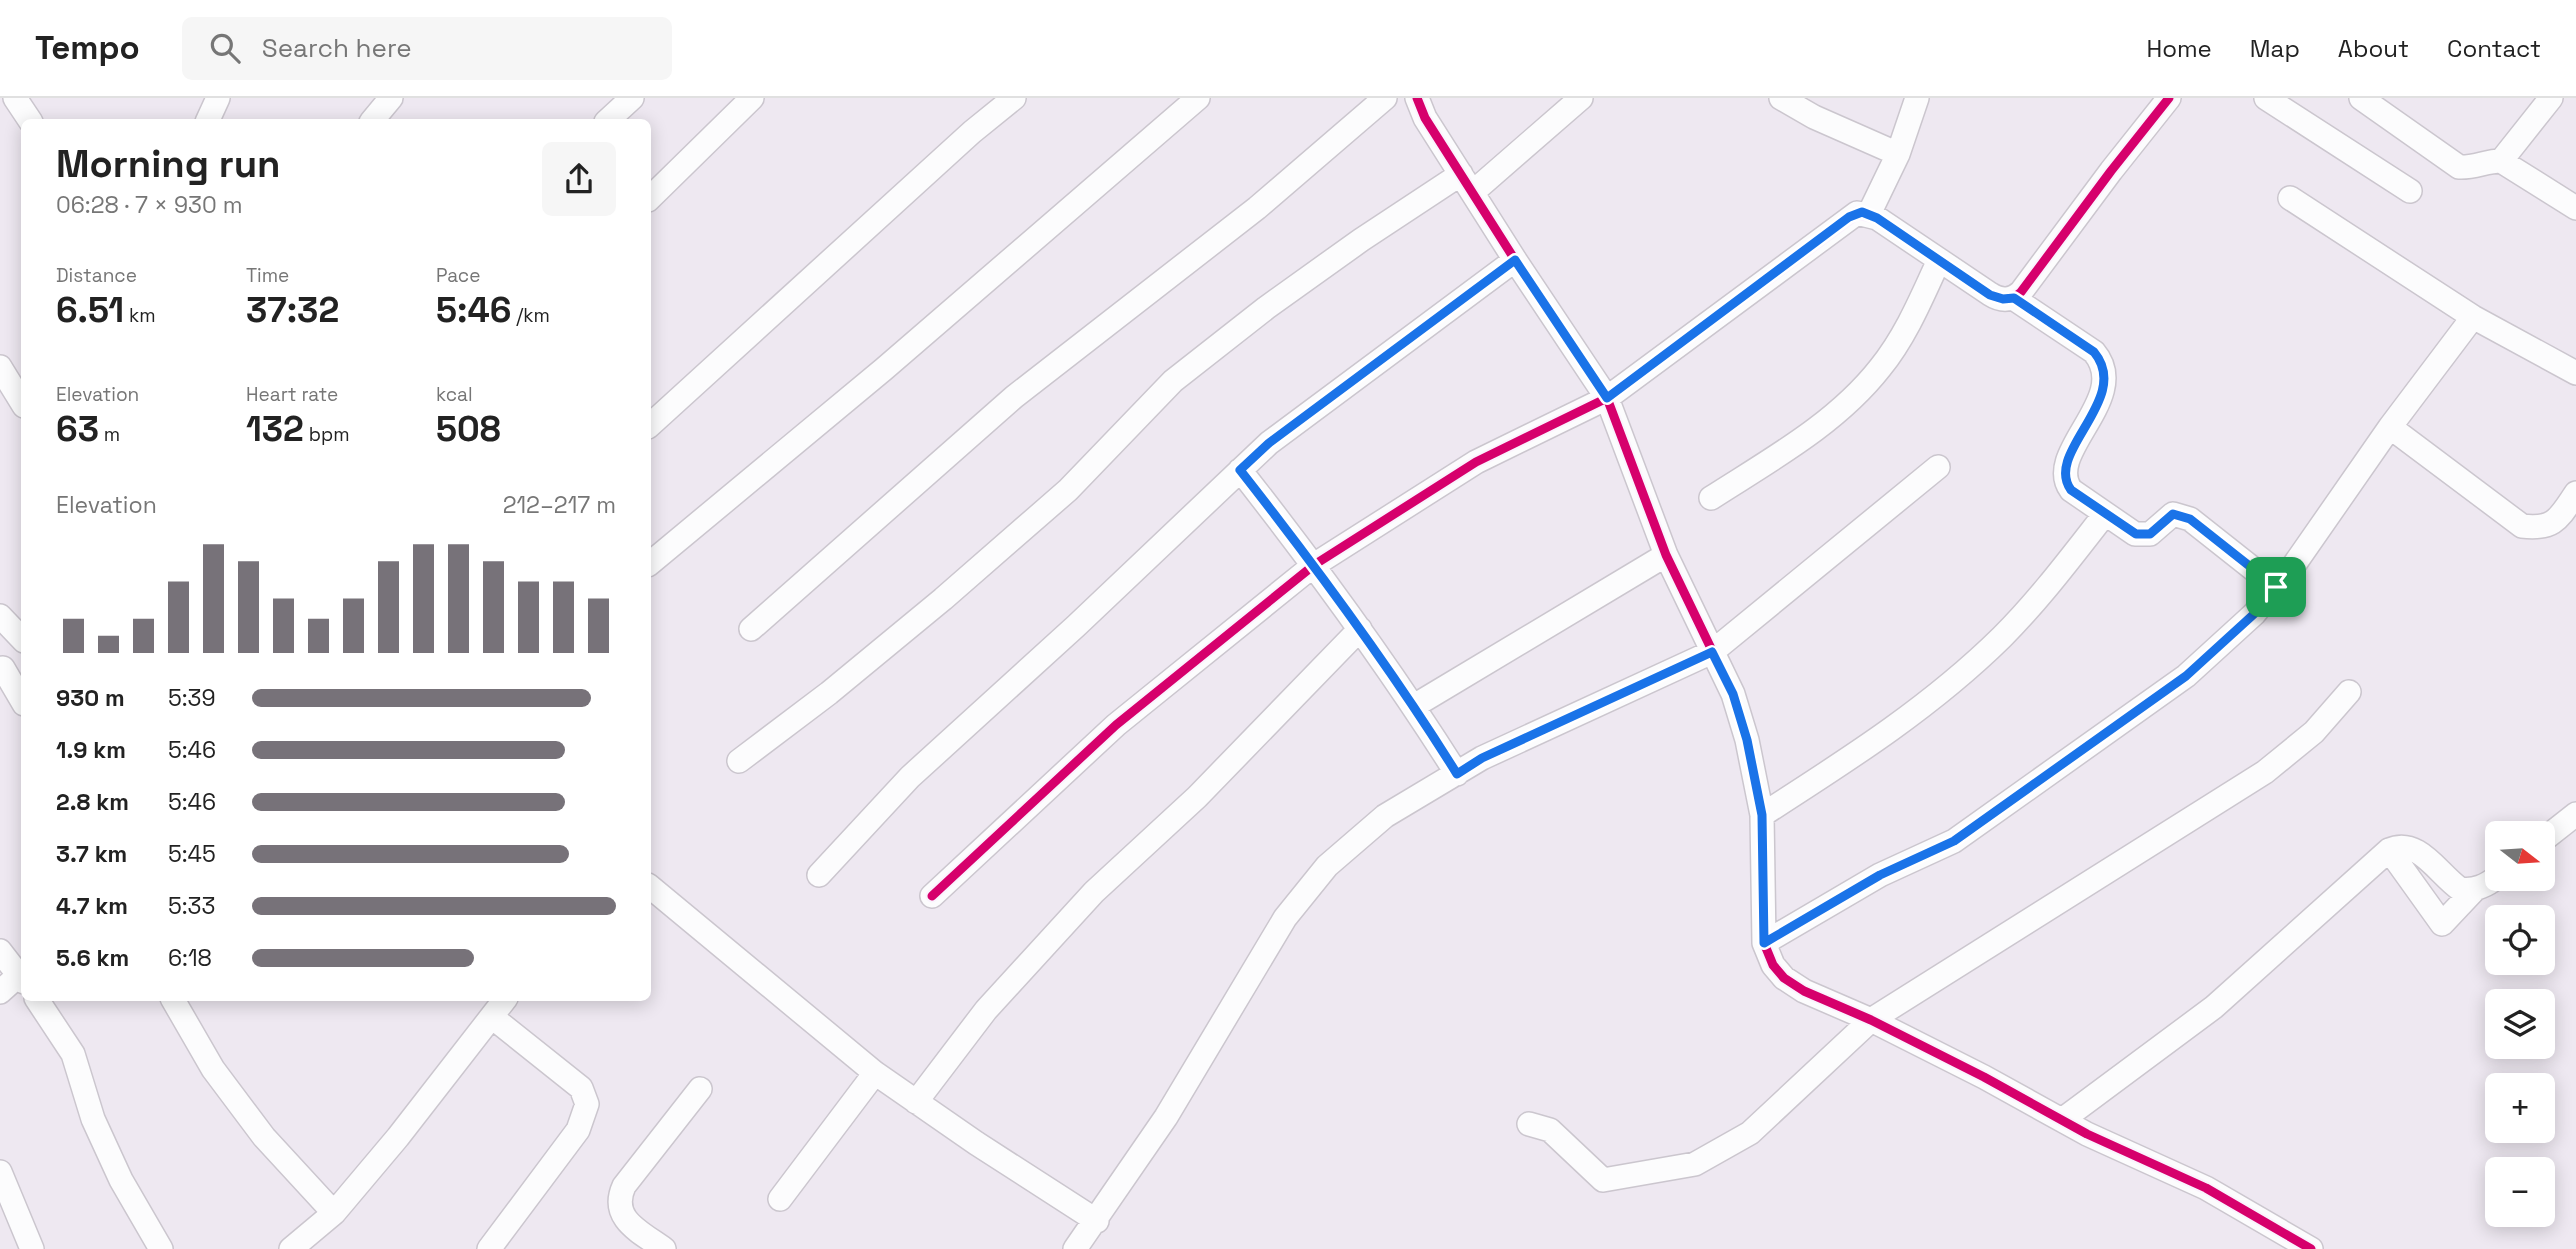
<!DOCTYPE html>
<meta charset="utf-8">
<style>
:root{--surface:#fff;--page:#f6f6f6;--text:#222;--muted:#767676;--line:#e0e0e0;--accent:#777279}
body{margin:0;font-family:"Space Grotesk",sans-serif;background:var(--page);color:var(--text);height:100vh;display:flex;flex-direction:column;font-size:26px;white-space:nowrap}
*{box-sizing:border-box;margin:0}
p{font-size:23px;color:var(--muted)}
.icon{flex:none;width:38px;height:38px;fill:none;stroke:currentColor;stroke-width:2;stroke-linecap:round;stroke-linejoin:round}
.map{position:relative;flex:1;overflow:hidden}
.sheet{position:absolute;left:21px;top:21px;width:630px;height:882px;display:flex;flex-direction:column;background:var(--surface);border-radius:10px;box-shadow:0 4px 18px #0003}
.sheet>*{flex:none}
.needle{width:46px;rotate:107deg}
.tools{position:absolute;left:2485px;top:723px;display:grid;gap:14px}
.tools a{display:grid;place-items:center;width:70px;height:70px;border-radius:10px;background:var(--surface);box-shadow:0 4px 18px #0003;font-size:35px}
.pin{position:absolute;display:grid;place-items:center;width:60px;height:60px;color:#fff;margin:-30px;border-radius:14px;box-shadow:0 4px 10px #0006}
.round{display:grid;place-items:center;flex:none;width:74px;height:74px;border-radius:10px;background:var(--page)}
.headline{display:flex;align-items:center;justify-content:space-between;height:119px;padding:0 35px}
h1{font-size:38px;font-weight:600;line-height:52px}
.figures{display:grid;grid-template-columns:repeat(3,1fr);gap:10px;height:119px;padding:7px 35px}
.figures div{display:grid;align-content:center}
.figures b{font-size:35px;font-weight:600}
.figures small{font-size:19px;font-weight:400}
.figures p{font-size:19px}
.chart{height:196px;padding:14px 35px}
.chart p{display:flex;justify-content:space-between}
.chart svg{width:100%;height:126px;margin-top:7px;stroke:var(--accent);stroke-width:6}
ul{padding:0 35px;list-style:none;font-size:23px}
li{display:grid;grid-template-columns:112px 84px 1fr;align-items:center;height:52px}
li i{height:18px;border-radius:9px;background:var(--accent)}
header{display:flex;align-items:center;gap:42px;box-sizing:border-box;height:98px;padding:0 35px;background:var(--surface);border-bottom:2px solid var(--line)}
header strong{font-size:33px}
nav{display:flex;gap:38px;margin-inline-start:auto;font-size:24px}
.search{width:490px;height:63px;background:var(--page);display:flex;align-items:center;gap:18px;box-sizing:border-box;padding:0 24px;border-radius:10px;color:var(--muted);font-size:26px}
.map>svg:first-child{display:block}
</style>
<header>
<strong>Tempo</strong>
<div class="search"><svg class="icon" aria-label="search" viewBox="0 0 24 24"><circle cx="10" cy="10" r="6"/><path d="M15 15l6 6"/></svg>Search here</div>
<nav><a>Home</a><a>Map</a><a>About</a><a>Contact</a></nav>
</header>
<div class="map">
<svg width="2576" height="1151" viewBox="0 0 2576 1151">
<rect width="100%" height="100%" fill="#eee8f1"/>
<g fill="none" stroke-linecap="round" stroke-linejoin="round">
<defs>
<path id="street" d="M15 0 31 24
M1417 0 1425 20 1515 162 1607 300 1666 457 1733 596 1747 642 1762 717 1764 845 1773 867 1784 880 1804 893 1871 922 1984 979 2087 1036 2206 1090 2311 1151
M1781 0 1814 19 1898 56
M2266 0 2410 93
M2361 0 2459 69C2474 70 2486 63 2501 63L2576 110
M207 24 218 0
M371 24 391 0
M606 24 632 0
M2501 63 2551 0
M1473 94 1581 0
M2290 100 2473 219 2576 275
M648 102 752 0
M1869 116 1898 56 1917 0
M2013 200 2094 254C2133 300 2043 354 2071 392L2135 436H2150L2173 416 2190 421 2276 489
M0 269 24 308
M648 329 972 34 1014 0
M2390 329 2522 428C2555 432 2559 420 2576 395
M1240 372C1317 470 1390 570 1457 676
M1711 400C1770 362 1836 326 1880 270 1906 238 1922 199 1939 162
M648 467 884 271 1198 0
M0 518 24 543
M751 531 1014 299 1257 110 1385 0
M3 570 24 606
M1414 608 1666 457
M739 663 829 595 943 501 1068 392 1173 283 1266 210 1361 142 1461 76
M1762 717C1846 663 1930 610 2002 539 2040 501 2072 458 2105 416
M2543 742 2576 716
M2389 752 2442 826 2475 791
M819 777 910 679 1076 528 1269 345 1515 162
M648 787 875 975 976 1045 1097 1123
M932 798 1116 627 1314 467 1476 364 1607 300 1857 115 1877 120 1990 196C2001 203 2011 203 2021 194L2111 73 2169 0
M1764 845 1880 777 1954 743 2186 578 2254 516 2294 467 2390 329 2473 219
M0 853 24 884
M0 894 19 877
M36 900 73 956 93 1021 121 1082 161 1151
M172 900 213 971 264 1039 334 1115
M916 1004 986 912 1094 794 1197 699 1360 531
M2062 1022 2214 909 2389 752C2419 739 2438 776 2460 791 2475 793 2486 788 2497 779
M1529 1026 1550 1032 1603 1082 1695 1066 1750 1035 1871 922 2265 674 2314 634 2349 594
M0 1074 32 1151
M780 1101 875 975
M291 1151 334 1115 398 1039 506 900
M489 1151 578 1032 587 1006 581 990 492 919
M664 1151C641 1134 609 1121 624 1088L700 991
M1075 1151 1166 1019 1285 820 1327 768 1385 718 1482 660 1712 554 1938 369"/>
</defs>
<!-- street casing -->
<use href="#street" stroke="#cbc6ce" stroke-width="26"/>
<!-- street -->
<use href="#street" stroke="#fcfcfd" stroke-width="23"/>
<defs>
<path id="cycleway" d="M1417 0 1425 20 1515 162 1607 300 1666 457 1733 596 1747 642 1762 717 1764 845 1773 867 1784 880 1804 893 1871 922 1984 979 2087 1036 2206 1090 2311 1151
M932 798 1116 627 1314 467 1476 364 1607 300 1857 115 1877 120 1990 196C2001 203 2011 203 2021 194L2111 73 2169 0"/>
</defs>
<!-- cycleway casing -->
<use href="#cycleway" stroke="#faf3fd" stroke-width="13"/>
<!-- cycleway -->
<use href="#cycleway" stroke="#d6006c" stroke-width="9"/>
</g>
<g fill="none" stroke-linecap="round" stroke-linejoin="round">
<defs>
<path id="route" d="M1862 114 1877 120 1990 197 2003 201 2014 200 2094 254C2133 301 2043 354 2071 392L2136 436H2150L2173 416 2190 421 2276 489 2254 516 2186 578 1954 743 1880 777 1764 845 1762 717 1747 642 1733 596 1712 554 1482 660 1457 676C1391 570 1317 470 1240 372L1269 345 1515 162 1607 300 1849 119Z"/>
</defs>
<!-- route casing -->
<use href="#route" stroke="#fff" stroke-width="14"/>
<!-- route -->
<use href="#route" stroke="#1a73e8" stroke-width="9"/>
</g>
</svg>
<div class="tools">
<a><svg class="needle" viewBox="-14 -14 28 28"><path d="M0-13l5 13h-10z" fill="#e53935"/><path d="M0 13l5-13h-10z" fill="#767676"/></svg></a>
<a><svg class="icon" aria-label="locate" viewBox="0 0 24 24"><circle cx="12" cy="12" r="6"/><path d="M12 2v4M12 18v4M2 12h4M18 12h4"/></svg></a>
<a><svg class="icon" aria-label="layers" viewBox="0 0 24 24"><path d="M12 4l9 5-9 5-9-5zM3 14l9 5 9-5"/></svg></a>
<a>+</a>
<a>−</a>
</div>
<div class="pin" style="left:2276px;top:489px;background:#1e9e55"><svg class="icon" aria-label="arrive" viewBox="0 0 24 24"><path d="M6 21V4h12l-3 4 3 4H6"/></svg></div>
<section class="sheet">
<div class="headline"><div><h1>Morning run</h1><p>06:28 · 7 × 930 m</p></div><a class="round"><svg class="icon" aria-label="share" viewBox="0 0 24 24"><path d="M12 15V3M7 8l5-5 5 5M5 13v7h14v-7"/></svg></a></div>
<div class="figures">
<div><p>Distance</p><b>6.51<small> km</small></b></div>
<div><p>Time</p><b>37:32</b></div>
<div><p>Pace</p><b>5:46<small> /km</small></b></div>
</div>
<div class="figures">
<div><p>Elevation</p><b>63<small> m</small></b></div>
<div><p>Heart rate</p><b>132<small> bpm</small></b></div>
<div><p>kcal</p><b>508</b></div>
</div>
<div class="chart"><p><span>Elevation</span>212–217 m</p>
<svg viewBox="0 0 160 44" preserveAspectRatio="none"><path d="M5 44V32M15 44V38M25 44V32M35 44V19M45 44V6M55 44V12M65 44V25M75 44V32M85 44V25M95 44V12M105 44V6M115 44V6M125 44V12M135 44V19M145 44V19M155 44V25"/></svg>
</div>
<ul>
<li><b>930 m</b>5:39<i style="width:93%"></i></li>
<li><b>1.9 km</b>5:46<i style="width:86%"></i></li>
<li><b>2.8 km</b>5:46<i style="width:86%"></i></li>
<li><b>3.7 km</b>5:45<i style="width:87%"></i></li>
<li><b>4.7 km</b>5:33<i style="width:100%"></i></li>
<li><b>5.6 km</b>6:18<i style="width:61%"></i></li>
</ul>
</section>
</div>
